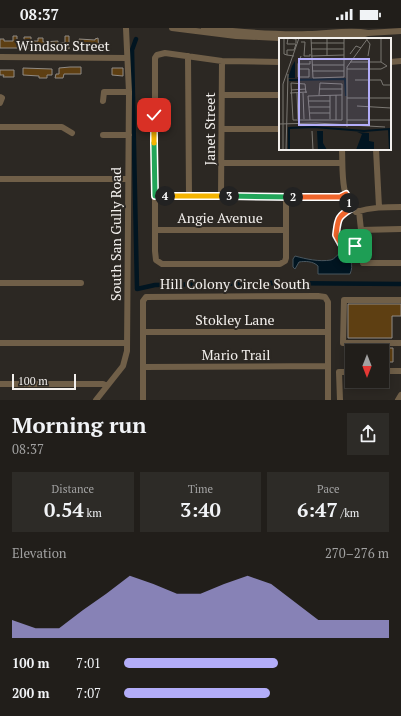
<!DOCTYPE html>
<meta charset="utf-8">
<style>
:root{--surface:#211e1a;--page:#2d2b27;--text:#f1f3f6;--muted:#a2a2a2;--line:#3e3c39;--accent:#b3adf9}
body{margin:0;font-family:"PT Serif",serif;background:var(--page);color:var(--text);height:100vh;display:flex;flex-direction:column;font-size:15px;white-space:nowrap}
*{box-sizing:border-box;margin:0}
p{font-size:13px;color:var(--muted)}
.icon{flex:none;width:22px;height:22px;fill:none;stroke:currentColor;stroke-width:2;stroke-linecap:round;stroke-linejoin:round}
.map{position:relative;height:372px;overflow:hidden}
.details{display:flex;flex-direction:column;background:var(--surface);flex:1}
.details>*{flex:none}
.needle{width:26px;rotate:180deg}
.fabs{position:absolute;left:345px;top:316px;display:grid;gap:8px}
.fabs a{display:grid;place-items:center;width:44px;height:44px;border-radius:0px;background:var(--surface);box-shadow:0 2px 10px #0003,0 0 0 1px var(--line);font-size:20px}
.scale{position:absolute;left:12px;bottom:10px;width:64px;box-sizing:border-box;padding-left:4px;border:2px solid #f2efec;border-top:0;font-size:11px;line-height:14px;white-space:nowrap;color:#f2efec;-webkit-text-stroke:3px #2c2823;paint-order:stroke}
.pin{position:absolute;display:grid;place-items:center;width:34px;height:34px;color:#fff;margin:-17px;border-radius:8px;box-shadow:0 2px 6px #0006}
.km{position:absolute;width:20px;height:20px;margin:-10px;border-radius:50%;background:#222;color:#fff;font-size:11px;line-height:20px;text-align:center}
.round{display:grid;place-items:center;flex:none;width:42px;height:42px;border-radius:0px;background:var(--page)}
.headline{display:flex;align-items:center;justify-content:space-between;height:68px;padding:0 12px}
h1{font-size:22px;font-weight:800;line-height:30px}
.figures{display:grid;grid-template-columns:repeat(3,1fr);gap:6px;height:68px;padding:4px 12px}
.figures div{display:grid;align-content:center;border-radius:0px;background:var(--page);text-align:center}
.figures b{font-size:20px;font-weight:800}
.figures small{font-size:11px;font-weight:400}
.figures p{font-size:11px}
.chart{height:112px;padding:8px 12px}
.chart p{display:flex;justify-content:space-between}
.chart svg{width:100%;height:72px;margin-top:4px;fill:var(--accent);opacity:.7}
ul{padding:0 12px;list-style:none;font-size:13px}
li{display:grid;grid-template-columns:64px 48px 1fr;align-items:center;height:30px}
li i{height:10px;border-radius:5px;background:var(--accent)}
.status{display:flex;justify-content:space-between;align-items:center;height:28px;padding:0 20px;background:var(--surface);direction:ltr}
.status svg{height:11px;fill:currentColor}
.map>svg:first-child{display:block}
</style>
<div class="status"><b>08:37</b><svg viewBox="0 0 49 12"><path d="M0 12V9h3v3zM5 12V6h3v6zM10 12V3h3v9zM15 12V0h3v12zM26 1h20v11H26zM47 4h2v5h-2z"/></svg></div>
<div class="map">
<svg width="401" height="372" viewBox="0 0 401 372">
<rect width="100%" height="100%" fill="#2c2823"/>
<!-- water -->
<path fill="#011521" stroke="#49565e" d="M341 225C351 228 354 237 350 246H318V238C313 233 305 233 299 234L295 241 293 239V231L295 228C306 231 319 234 331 232 335 231 336 227 341 225Z"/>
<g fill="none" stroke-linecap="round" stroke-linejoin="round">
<!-- canal -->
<path stroke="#011521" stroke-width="4.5" d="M136 11 132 22 137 261 155 257 270 255 401 256"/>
</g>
<!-- building -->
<path fill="#5e3f12" stroke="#908b85" d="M13 8H17V13H24V9H31V13H38V10H43V14L58 13V15H65V8H69V21H61V20H0V11H4V13H13Z
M98 10 99 21 93 22V18H86V21L77 20V13H79V11L95 12V11Z
M70 39H81V46H64L63 50H55L56 46H59V40Z
M23 40 52 41V47H47V50H39V48L23 47Z
M112 40H123V48L112 47Z
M0 42H14V49H3L4 47H0Z
M348 276H401V288H392V310H348Z
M346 320H352V334H346Z
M382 320H393V334H382Z"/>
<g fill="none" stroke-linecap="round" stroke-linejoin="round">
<!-- minor -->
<path stroke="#705f48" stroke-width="6" d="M172 0 236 8 299 11
M204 0C238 4 273 7 308 6 328 6 349 1 368 5
M302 11 359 8 368 5 401 3
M188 28 189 168
M0 29 127 30
M280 34 222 33 165 25 157 27 155 30V223L156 232 162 236H280L285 233 286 230V169
M390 34 401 33
M222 67H280
M0 69 2 70 0 75
M103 73 104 64H129
M0 99H62L72 105
M222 101H280
M103 107H129
M342 121C343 142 340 169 356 184 371 179 386 179 401 179
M376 121 379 179
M222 135H342
M0 151H128
M155 168 340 169 346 166
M221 168 222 33
M352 180C337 189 338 191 336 207L341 216 355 218 362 217
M359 183 361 202 363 235H401
M155 202H286
M361 202 401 201
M0 255H81
M401 272H344L343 315H401
M143 304H328
M0 315H127
M143 339 328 338
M382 343H401
M0 356H103L107 358
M96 372 123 338 127 323 129 64 126 0
M143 372V273L146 269 318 268 325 269 328 274V372
M340 372 339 344H352
M398 372 401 367"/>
</g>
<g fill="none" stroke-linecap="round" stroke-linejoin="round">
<defs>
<path id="split-1" d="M349 175 352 180C337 189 338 191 336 207L341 216 355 218"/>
<path id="split-2" d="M293 169H340L346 166 349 175"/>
<path id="split-3" d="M229 168 293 169"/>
<path id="split-4" d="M165 168H229"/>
<path id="split-5" d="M154 115 155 168H165"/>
<path id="split-6" d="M154 87V115"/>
</defs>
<!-- split-1 casing -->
<use href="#split-1" stroke="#fff" stroke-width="8"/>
<!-- split-2 casing -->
<use href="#split-2" stroke="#fff" stroke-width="8"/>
<!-- split-3 casing -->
<use href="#split-3" stroke="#fff" stroke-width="8"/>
<!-- split-4 casing -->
<use href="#split-4" stroke="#fff" stroke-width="8"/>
<!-- split-5 casing -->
<use href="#split-5" stroke="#fff" stroke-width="8"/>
<!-- split-6 casing -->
<use href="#split-6" stroke="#fff" stroke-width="8"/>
<!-- split-1 -->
<use href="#split-1" stroke="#f0652b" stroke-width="5"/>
<!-- split-2 -->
<use href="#split-2" stroke="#f0652b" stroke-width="5"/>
<!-- split-3 -->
<use href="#split-3" stroke="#22a559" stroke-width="5"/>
<!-- split-4 -->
<use href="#split-4" stroke="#f5b400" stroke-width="5"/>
<!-- split-5 -->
<use href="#split-5" stroke="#22a559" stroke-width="5"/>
<!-- split-6 -->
<use href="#split-6" stroke="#f5b400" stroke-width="5"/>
</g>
<g text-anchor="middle" stroke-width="4" stroke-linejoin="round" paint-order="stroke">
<!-- street labels -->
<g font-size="14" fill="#f2efec" stroke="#2c2823">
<text x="63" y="23">Windsor Street</text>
<text transform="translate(210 101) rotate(-90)" y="5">Janet Street</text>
<text x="220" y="195">Angie Avenue</text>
<text transform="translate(116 206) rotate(-90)" y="5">South San Gully Road</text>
<text x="235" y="261">Hill Colony Circle South</text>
<text x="235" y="297">Stokley Lane</text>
<text x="236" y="332">Mario Trail</text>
</g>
</g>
<!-- overview -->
<g transform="translate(279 10)">
<rect width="112" height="112" fill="#2c2823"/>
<path d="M16 23V40H9L13 28ZM38 93H44V105L48 112H39ZM78 94 90 95V103L95 104V112H77L83 96Z" fill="#011521"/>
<path fill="none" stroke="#011521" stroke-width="2" d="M10 42 66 41 67 58M10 112V90L35 89 85 93 110 91 111 112"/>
<path fill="none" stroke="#7b7873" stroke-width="1" d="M9 0 8 6H17L15 12H8V17L15 18M9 0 17 1V5M32 0 34 40 65 39V0M48 0V18M102 0V24M5 1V16L8 17M88 2 91 6 89 18M22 4H26L25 18H31V16M32 5H65M32 11H65M71 16 77 8 82 10M22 18 19 26H31V23M32 18 65 17M32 21H65M71 24H102L108 28M19 26V39H30V31H19M33 27H65M68 31H102L108 28M33 33H65M76 42H102L104 47H112M40 51H63M12 52 27 51M11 55 28 54M18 55 19 81M24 55 25 81M27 55 26 46 12 45 14 82H63V46L41 45 40 57M57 57V82M29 58 63 57M29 58 31 82M68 60H112M30 63H51M78 68 112 70M30 69H51M31 75H51M51 81V57M68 82H112M0 86 37 85 106 89M68 89V29L89 0M33 93 34 112M4 112V46L20 0M7 112 9 36"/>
<path fill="#b3adf9" fill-opacity="0.15" stroke="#b3adf9" stroke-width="2" d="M20 21H90V87H20Z"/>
<rect width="112" height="112" fill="none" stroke="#f2efec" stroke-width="2"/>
</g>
</svg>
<div class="fabs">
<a><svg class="needle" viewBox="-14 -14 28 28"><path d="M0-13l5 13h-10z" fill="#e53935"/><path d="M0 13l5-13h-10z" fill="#a2a2a2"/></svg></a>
</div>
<div class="scale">100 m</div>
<div class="pin" style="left:355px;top:218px;background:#1e9e55"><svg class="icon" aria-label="arrive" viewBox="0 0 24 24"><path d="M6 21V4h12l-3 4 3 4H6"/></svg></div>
<div class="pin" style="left:154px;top:87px;background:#d93025"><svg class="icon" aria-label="check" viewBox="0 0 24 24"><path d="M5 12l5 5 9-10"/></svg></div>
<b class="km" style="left:349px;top:175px">1</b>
<b class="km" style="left:293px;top:169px">2</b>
<b class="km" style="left:229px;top:168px">3</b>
<b class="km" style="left:165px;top:168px">4</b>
</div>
<section class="details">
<div class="headline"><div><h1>Morning run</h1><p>08:37</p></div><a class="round"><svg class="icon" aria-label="share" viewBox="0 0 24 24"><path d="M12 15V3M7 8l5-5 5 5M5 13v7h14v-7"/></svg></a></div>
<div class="figures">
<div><p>Distance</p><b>0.54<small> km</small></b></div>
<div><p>Time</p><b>3:40</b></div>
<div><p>Pace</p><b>6:47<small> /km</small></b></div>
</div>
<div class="chart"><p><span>Elevation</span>270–276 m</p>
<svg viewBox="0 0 160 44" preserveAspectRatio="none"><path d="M0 44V33L10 38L20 38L30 27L40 17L50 6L60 11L70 17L80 17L90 11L100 6L110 11L120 22L130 33L140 33L150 33L160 33V44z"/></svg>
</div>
<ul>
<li><b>100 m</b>7:01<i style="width:58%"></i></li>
<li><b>200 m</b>7:07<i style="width:55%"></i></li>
</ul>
</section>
